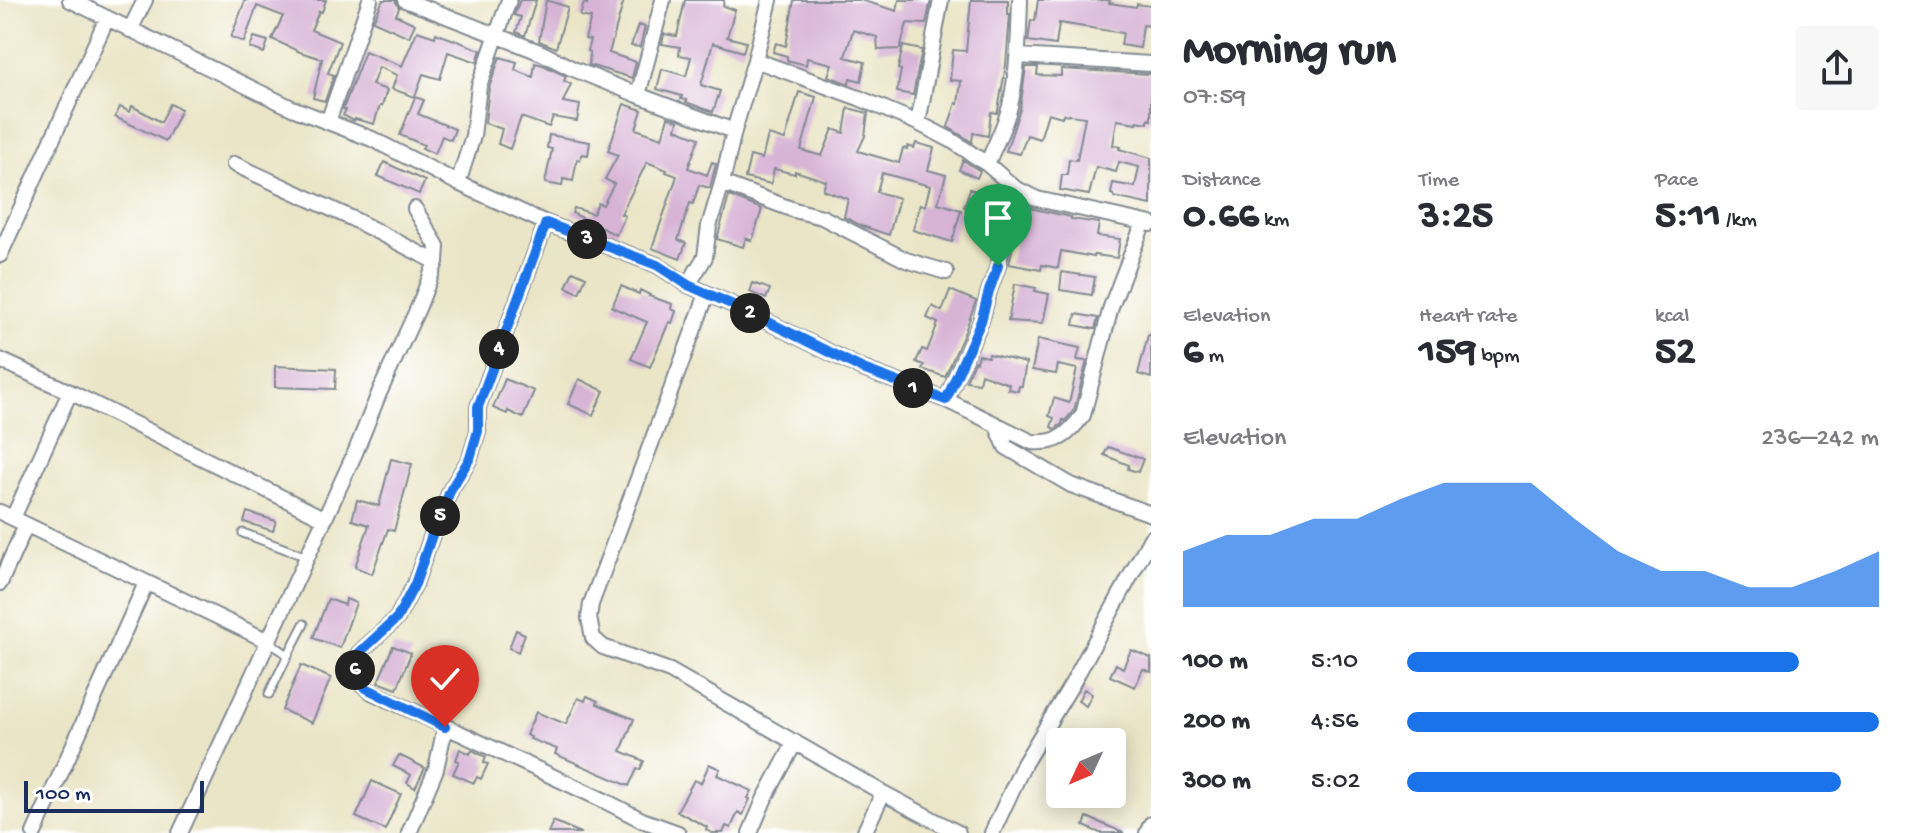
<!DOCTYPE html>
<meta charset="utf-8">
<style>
:root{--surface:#fff;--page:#f7f7f7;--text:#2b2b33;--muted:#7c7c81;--accent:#1a73e8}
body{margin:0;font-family:"Gochi Hand",sans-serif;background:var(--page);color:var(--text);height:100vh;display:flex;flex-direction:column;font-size:30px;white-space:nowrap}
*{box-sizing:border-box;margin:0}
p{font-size:26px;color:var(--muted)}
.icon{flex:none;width:44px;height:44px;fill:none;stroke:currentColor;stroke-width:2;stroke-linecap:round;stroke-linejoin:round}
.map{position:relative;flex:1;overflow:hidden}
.sheet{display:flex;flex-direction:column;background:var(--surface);width:760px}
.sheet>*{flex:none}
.needle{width:52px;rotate:226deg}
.controls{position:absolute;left:1046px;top:728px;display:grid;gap:16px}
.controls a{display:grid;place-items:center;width:80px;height:80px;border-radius:8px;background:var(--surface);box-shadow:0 4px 20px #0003;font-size:40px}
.scale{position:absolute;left:24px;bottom:20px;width:180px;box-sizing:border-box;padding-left:8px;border:4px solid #1b2f5e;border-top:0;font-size:22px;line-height:28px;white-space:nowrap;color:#1b2f5e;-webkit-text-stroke:6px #fff;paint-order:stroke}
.pin{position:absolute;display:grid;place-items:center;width:68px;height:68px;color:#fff;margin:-82px -34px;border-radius:50% 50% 50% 0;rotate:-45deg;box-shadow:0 0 8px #0007}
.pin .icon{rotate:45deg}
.km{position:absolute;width:40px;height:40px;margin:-20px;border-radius:50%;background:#222;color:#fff;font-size:22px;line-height:40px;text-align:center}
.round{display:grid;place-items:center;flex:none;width:84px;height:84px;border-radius:8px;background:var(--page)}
.summary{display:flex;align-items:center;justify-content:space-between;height:136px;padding:0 32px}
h1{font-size:44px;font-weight:700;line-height:60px}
.metrics{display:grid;grid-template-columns:repeat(3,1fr);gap:12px;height:136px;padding:8px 32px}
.metrics div{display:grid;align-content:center}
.metrics b{font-size:40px;font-weight:700}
.metrics small{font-size:22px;font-weight:400}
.metrics p{font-size:22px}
.chart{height:224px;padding:16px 32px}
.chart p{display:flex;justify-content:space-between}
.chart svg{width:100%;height:144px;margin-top:8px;fill:var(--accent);opacity:.7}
ul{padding:0 32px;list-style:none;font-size:26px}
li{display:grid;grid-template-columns:128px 96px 1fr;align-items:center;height:60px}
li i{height:20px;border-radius:10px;background:var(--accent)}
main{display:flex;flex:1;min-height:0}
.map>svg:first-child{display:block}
</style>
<main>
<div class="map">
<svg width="1151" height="833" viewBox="0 0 1151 833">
<rect width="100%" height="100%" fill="#fff"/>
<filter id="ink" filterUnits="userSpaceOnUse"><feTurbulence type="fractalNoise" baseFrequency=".0125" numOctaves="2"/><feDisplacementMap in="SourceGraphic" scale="16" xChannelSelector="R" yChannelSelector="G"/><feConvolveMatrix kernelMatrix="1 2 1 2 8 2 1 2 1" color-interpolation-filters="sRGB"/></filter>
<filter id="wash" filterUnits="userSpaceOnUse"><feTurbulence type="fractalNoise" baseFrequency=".006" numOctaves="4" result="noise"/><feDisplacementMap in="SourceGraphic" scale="32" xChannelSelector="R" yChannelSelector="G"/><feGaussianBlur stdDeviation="1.8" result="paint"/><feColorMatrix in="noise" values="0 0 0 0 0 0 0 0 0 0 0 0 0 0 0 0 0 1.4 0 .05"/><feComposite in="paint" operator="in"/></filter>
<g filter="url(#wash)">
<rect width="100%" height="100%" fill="#eae5c6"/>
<g id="blocks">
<!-- building -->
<path fill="#d7b3d6" d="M243 0H326L322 12 319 11 311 30 340 42 328 73 334 75 325 101 313 98 322 59 300 52 272 39 283 16 257 6 244 42 231 37 245 1Z
M383 0H395L399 8 396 15 415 24 409 37 373 21Z
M520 0H536L525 36 516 32 521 17 514 15Z
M546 0 568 7 556 48 539 41Z
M587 0H624L609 53 636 62 632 78 589 65 590 52 587 51 590 40 585 39 591 18 580 16 584 3 587 4Z
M685 0H724L723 6 735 10 727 37 746 42 743 52 713 43 701 85 720 91 713 112 686 102 687 100 681 99 682 96 657 89 662 69 686 76 691 57 679 55 680 47 662 44 664 34 677 36Z
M794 0H860L897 11 899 0H931L926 24 907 23 900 49 878 50 877 37 853 30 845 57 865 62 861 81 850 78 849 84 828 76 832 64 807 58 806 65 787 60V56L773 52 776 43 786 46Z
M971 0H1008V14H1010L1006 65 998 110 997 113 991 112 988 136 973 133 972 142 948 127 956 103 958 104 961 81 950 80 953 50 966 51Z
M1038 0H1110L1109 3 1136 7 1137 4 1151 6V26L1143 25 1140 48 1121 45 1123 33 1059 23 1056 45 1028 41 1031 20 1035 21Z
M638 25 645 27 640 47 631 46Z
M417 31 435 37 436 33 481 50 477 62 448 52 440 79 423 74 415 97 392 89 397 75 379 67 372 85 387 90 382 106H380L378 111 374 124 355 119 354 121 343 115 346 110 343 109 365 51 402 66Z
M254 37 268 41 264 53 250 48Z
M903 46 922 50 913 95 897 92 901 70 898 69Z
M500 57 517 62 515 70 533 77 535 63 543 65 566 76 564 81 571 84 563 102 580 105 577 121 553 117 549 127 521 117 510 149 498 144 502 129 485 123 489 88Z
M1026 67H1038L1037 75 1061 76V69L1151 74V120L1148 119V123L1137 121V123L1117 120 1113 145 1120 147 1119 149 1151 158V205L1114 197V195L1111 194 1113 183 1135 187 1139 167 1119 162 1116 172 1096 167 1089 195 1060 190 1062 175H1067L1069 159 1077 160 1085 117 1063 114 1062 117 1048 113 1040 139 1027 135 1020 154 1006 151 1020 109Z
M799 92 816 97 801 150 822 156 833 129 844 133 848 108 868 113 865 136 858 151 899 163 903 148 907 149 908 146 914 148 916 143 934 148 928 170 946 175 938 203 961 210 952 242 913 230 920 204 925 206 930 186 882 173 877 192 899 198 889 235 862 226 844 217 848 199 823 190 826 181 795 171V174L774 169 771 184 745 178 750 156 762 159 768 135 785 140Z
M415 97 424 100 418 114 455 129 451 140 442 136 435 154 422 148 424 145 400 135Z
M170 104 181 109 166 141 115 117 120 107 130 112 132 106 161 122Z
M624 104 642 110 636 129 662 138 668 117 678 121 676 129 699 138 688 168 707 175 712 162 716 164 710 188 699 185 693 204 690 203 678 240 686 243 680 259 652 248 677 176 666 172 667 170 647 162 621 214 625 216 616 235 572 213 574 208 593 214 598 203 603 205 614 184 605 179 618 155 608 151Z
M549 135 590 142 588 155 582 154 580 160 577 159 573 181 563 179 562 186 545 183 552 149 547 148Z
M963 160 980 171 977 178 959 170Z
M384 162 425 181 419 194 378 176Z
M970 189 1002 201 998 219 964 207Z
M729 196 762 209 752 241 746 238 743 247 717 239Z
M1023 203 1034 209 1071 217V219L1099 223 1097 236 1120 239 1117 258 1094 255V257L1061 251 1058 268 1042 265 1041 270 1009 264Z
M573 271 586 277 579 293 566 287Z
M1062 272 1095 277 1092 295 1060 290Z
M753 283 770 289 766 299 750 292Z
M1015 284 1036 288 1035 291 1049 294 1043 323 1008 321Z
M621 286 639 294 640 290 650 295 649 296 672 304 671 309 676 311 672 323 669 322 650 367 631 359 647 322 612 307Z
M950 290 976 301 964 334 945 377 922 369 924 365 916 362 922 349 927 351 938 323 927 318 932 306 942 311Z
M1076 314 1098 318 1095 329 1074 325Z
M1148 335H1151V378L1138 374Z
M1038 339 1080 348 1077 360 1087 361 1074 410 1065 421 1063 420 1062 424 1055 429 1051 427 1054 418 1049 416 1054 398 1069 403 1077 369 1058 365 1056 374 1032 370Z
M989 354 1026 363 1022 386H1019L1018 391 1008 389 1009 384 981 374 979 383 966 381 974 361 976 362 979 355 988 357Z
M275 366 336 369 335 389 275 387Z
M505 379 534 391 523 418 508 411 507 414 493 408Z
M579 379 604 391 593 415 568 404Z
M1108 447 1143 459 1138 472 1128 469 1129 465 1104 455Z
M391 459 412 464 394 531 388 529 372 574 355 567 369 525 352 520 357 500 379 506Z
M247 512 276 521 273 531 244 522Z
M328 599 345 605 346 599 356 603 340 648 313 638Z
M516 630 525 634 518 652 509 648Z
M393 646 411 653 397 689 378 682Z
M1131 650 1151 658V672L1143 669 1135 687 1110 676 1116 664 1123 668Z
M301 665 331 678 312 723 282 710Z
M1084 689 1092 694 1086 706 1078 701Z
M587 696 598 701 597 704 634 719 621 751 644 761 640 770 637 769 629 786 555 754 557 749 530 739 531 737 526 735 536 712 566 724 578 698 585 701Z
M460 749 470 754 472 750 486 757 484 763 488 764 481 779 477 777 474 783 453 774 459 761 456 760Z
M399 755 425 768 415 788 407 783 411 775 393 766Z
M709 764 720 769 717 775 752 791 748 798 750 799 743 815 738 812 731 828 726 826 723 833H712L706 830 707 827 677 811 694 780 701 783Z
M372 781 401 794 385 830 356 817Z
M1087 817 1124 833H1100L1084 826Z
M553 821 581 833H548Z"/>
</g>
</g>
<g filter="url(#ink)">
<use href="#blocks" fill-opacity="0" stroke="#828a92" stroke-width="2"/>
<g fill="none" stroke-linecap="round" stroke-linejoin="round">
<defs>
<path id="service" d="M243 533 307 557
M268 641 288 655 269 694
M288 655 304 624"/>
<path id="minor" d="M70 0 292 108 372 139 458 183 546 223 657 265 688 285 740 308 863 369 946 400 1032 442C1058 444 1068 435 1083 415L1111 307 1143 224
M405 0 542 53 571 68 638 95 734 131
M130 30 145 0
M1018 56 1151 64
M755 60 859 98 918 123 951 140 987 164 1015 188 1037 199 1151 224
M638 95 663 0
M328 122 370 0
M918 123 941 0
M234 164 351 218 436 262
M987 164C995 145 1005 126 1010 106 1018 71 1019 35 1020 0
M458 183 473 136 479 86 509 0
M722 183 794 210 822 217 906 260 946 272
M546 223 478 407V431L470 458 451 489 432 535 415 584 397 618 359 653C350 670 357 683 372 692L603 800 642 820 678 833
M0 255 107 18
M688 285 705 257 709 226 722 183 734 131 755 60 770 0
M707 294 591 604 589 618 593 638 603 647 670 671 883 793 958 833
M0 360 70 392 325 519
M946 400 981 321 989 291 998 266 1015 188
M996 424 1006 447 1071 485 1151 514
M0 512 268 641
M13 518 70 392
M0 583 26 525
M34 833 146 583
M180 833 355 453 380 391 419 306 436 262 437 246 415 209
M409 833 436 769 445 727
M750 833 764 800 795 742
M864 833 883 793
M992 833 1024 764 1072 684 1151 538
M1147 833 1151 824"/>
</defs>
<!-- service casing -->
<use href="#service" stroke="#828a92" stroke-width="11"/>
<!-- minor casing -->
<use href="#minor" stroke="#828a92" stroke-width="18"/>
<!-- service -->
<use href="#service" stroke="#fff" stroke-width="7"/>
<!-- minor -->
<use href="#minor" stroke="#fff" stroke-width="14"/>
</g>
</g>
<g fill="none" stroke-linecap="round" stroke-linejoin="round" filter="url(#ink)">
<defs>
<path id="route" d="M445 727 366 688C355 677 352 667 359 653L397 618 415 584 432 535 451 489 470 458 478 431V407L546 223 657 265 688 285 740 308 863 369 946 400 981 321 989 291 998 266"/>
</defs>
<!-- route casing -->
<use href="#route" stroke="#fff" stroke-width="16"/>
<!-- route -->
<use href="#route" stroke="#1a73e8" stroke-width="10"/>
</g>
</svg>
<div class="controls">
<a><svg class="needle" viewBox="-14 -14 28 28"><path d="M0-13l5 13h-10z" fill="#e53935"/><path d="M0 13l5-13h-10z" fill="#7c7c81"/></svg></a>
</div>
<div class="scale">100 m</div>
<div class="pin" style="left:998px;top:266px;background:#1e9e55"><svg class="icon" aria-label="arrive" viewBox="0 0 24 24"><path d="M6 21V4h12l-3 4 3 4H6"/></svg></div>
<div class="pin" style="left:445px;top:727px;background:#d93025"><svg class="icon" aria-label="check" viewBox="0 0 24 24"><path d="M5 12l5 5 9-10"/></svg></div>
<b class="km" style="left:913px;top:388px">1</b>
<b class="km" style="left:750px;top:313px">2</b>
<b class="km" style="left:587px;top:239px">3</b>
<b class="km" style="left:499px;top:349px">4</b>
<b class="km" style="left:440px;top:516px">5</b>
<b class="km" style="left:355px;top:670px">6</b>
</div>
<section class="sheet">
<div class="summary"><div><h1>Morning run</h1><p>07:59</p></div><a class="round"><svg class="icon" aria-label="share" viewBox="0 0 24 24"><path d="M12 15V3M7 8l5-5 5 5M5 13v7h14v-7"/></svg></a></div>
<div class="metrics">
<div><p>Distance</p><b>0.66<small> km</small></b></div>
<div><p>Time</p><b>3:25</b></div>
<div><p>Pace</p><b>5:11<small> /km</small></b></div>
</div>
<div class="metrics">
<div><p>Elevation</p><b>6<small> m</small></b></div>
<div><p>Heart rate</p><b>159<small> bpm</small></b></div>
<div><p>kcal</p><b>52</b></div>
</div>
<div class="chart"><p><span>Elevation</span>236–242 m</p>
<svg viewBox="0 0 160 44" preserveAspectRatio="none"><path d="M0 44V27L10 22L20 22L30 17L40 17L50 11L60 6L70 6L80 6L90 17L100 27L110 33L120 33L130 38L140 38L150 33L160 27V44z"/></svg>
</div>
<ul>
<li><b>100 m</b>5:10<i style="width:83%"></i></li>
<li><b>200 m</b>4:56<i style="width:100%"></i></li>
<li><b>300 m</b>5:02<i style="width:92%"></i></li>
</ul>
</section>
</main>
